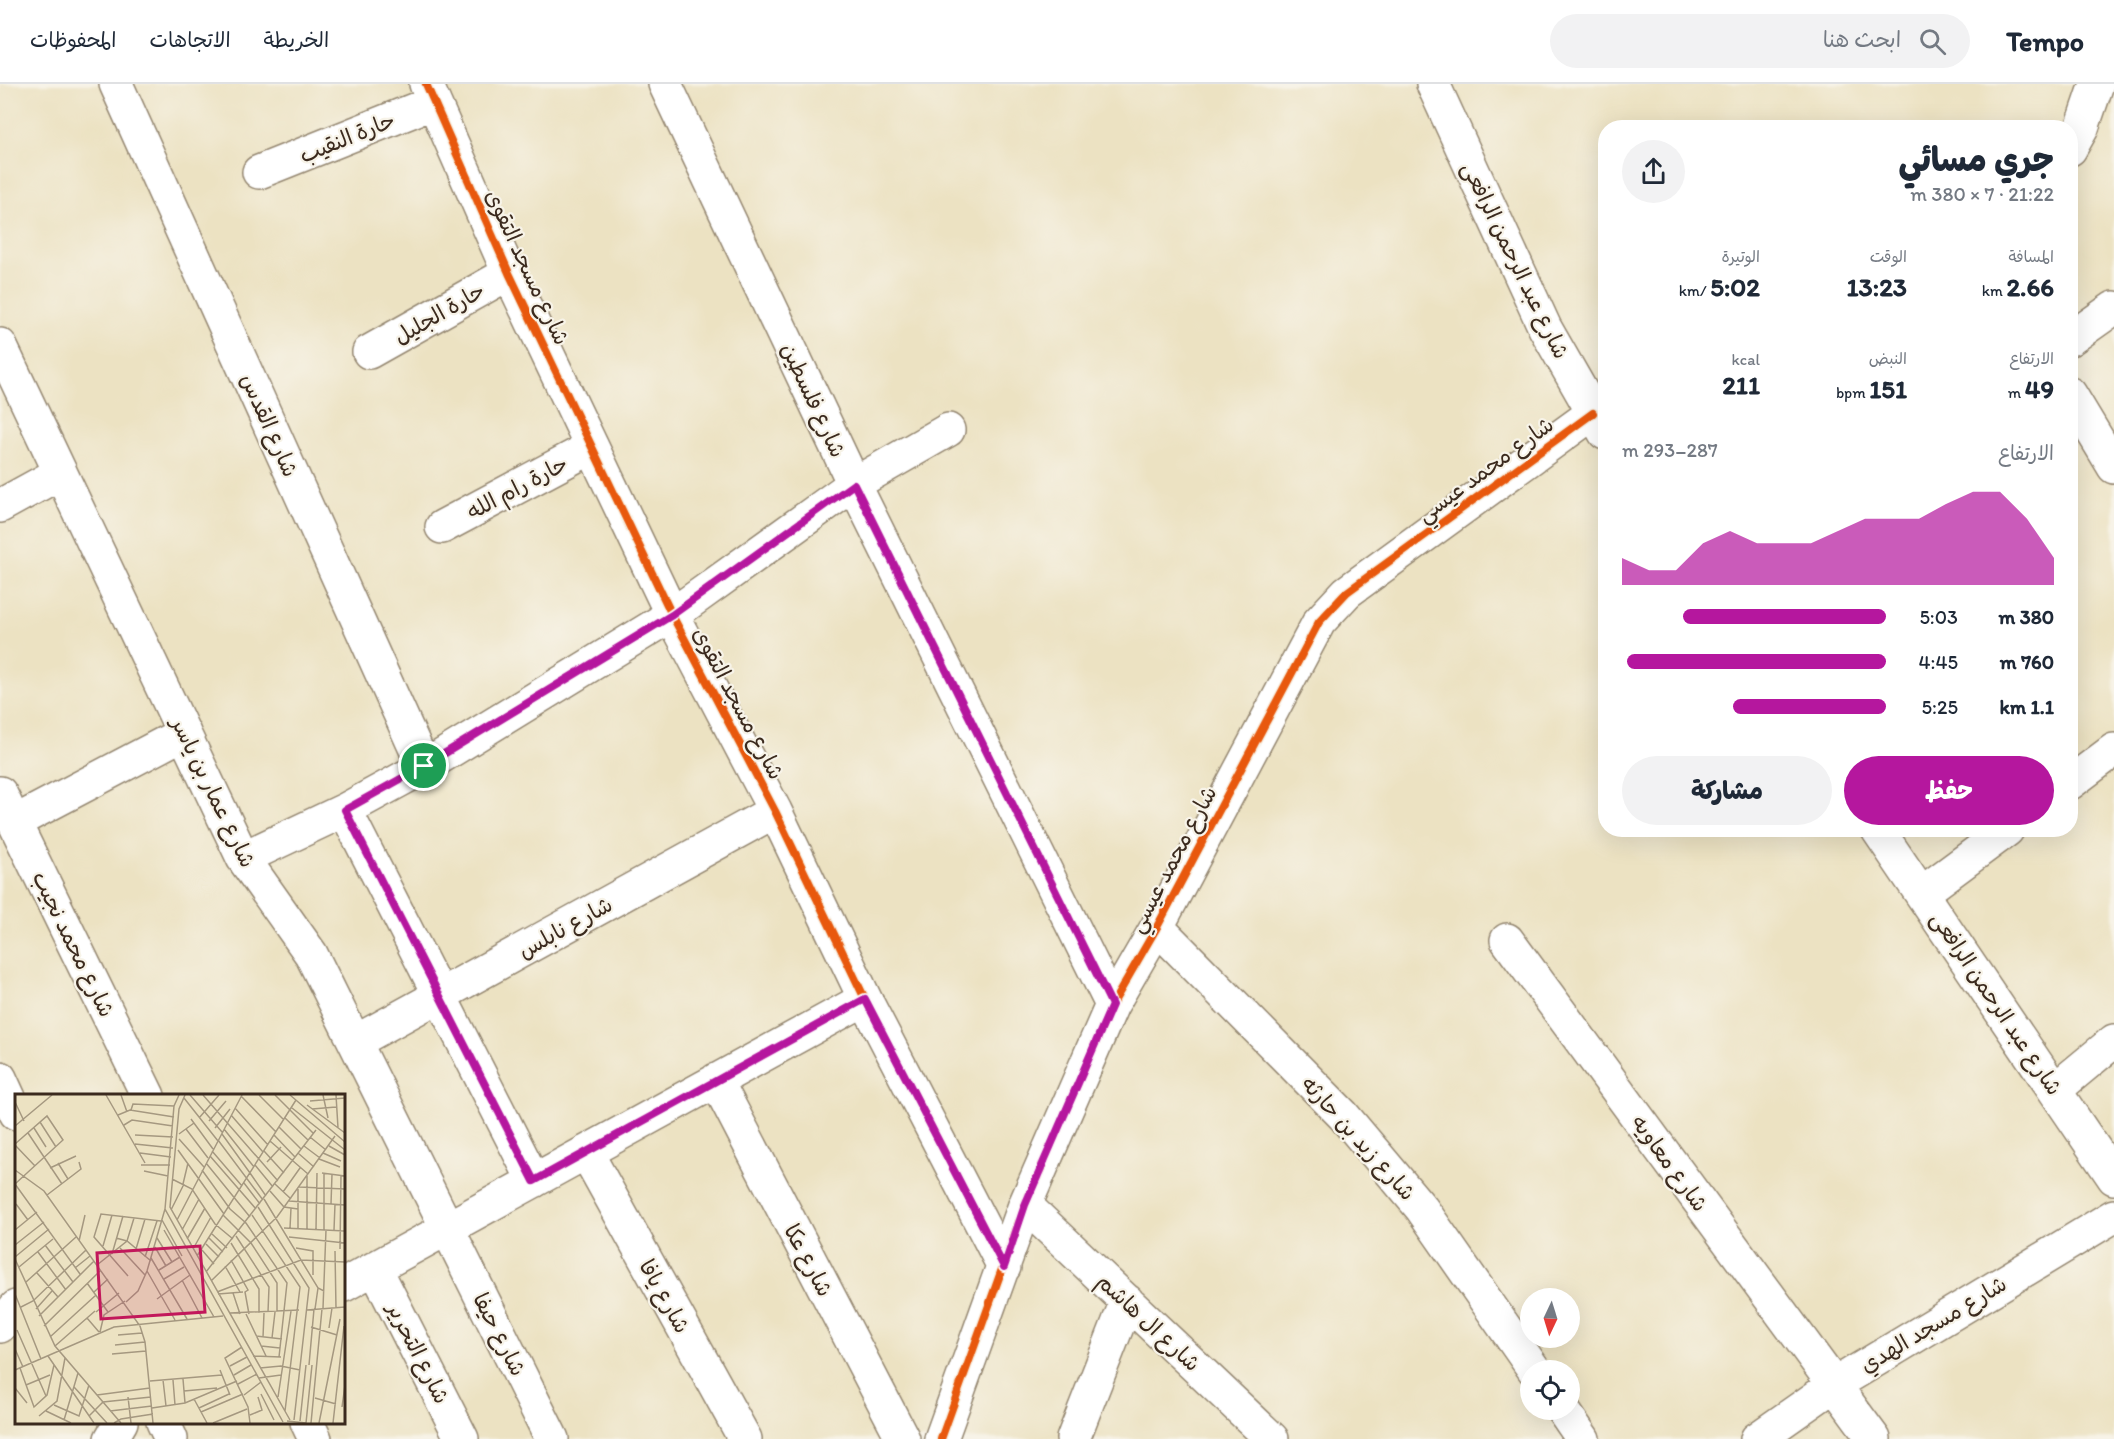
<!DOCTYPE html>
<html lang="ar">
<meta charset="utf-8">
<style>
:root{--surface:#fff;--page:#f2f2f3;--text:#1f2937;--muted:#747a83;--line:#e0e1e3;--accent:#b5179e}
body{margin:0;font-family:Itim,"Playpen Sans Arabic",sans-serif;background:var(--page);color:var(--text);direction:rtl;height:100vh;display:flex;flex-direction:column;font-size:22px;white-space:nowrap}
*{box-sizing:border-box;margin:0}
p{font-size:20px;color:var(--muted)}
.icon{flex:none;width:33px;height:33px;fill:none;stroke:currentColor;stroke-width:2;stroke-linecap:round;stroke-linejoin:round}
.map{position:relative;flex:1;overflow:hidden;direction:ltr}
.drawer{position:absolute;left:1598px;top:36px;width:480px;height:717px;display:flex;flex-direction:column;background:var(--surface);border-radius:24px;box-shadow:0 6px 24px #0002;direction:rtl}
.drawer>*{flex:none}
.needle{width:39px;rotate:184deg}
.buttons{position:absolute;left:1520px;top:1204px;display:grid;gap:12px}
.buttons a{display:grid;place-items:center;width:60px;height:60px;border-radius:50%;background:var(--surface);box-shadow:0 6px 24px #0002;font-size:30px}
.pin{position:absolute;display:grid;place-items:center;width:51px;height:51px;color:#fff;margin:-26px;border:3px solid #fff;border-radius:50%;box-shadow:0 2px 6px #0007}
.round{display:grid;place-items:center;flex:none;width:63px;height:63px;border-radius:32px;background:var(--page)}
.head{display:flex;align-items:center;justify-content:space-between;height:102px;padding:0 24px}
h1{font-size:33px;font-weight:800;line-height:45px}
.stats{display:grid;grid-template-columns:repeat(3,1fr);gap:9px;height:102px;padding:6px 24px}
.stats div{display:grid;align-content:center}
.stats b{font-size:26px;font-weight:800}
.stats small{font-size:16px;font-weight:400}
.stats p{font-size:16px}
.chart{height:168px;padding:12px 24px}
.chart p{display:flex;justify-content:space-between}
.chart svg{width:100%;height:108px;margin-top:6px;fill:var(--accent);opacity:.7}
.action{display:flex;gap:12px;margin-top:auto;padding:12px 24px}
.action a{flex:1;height:69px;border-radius:36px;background:var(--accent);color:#fff;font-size:24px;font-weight:800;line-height:69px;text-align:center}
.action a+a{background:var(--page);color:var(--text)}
ul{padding:0 24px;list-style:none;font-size:20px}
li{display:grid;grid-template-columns:96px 72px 1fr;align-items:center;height:45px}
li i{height:15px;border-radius:8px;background:var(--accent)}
header{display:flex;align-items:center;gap:36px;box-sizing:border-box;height:84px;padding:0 30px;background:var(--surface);border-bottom:2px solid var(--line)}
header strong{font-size:28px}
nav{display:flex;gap:33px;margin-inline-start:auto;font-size:21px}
.search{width:420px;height:54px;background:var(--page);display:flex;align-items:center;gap:15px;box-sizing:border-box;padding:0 21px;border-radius:33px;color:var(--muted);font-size:22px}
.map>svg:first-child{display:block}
</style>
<header>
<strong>Tempo</strong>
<div class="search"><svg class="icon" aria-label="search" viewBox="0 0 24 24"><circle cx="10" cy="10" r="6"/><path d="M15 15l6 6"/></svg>ابحث هنا</div>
<nav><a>الخريطة</a><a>الاتجاهات</a><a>المحفوظات</a></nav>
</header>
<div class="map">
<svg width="2114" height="1355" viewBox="0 0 2114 1355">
<rect width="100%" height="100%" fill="#f7f3e8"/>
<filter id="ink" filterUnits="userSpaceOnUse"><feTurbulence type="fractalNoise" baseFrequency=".0167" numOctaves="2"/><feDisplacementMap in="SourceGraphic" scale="12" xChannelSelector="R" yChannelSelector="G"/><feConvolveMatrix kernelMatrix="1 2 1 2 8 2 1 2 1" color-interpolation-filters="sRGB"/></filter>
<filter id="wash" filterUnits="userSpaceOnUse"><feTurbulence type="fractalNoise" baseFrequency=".008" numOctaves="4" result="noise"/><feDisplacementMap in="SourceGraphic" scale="24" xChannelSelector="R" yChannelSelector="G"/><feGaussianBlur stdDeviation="1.35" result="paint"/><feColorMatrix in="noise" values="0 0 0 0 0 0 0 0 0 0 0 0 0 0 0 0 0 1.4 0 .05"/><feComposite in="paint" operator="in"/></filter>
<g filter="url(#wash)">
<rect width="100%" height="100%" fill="#ece2c2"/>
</g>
<g filter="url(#ink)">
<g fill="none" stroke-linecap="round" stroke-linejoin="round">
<defs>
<path id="minor" d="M116 0 424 683
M426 0 509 189 672 531 775 727 865 915 1004 1183
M665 0 854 400 1112 921
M2070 65 2082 44 2097 0
M259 88 434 18
M2070 255 2114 224
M0 261 243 774 311 870 552 1355
M369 268 509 189
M2070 310 2114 383
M0 422 60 389
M442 443 592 363
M2070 699 2114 666
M345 726 534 1097
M15 738 184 649
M243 774 345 726 424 683 672 531 854 400 948 346
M1922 809 2007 746
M1157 843 1343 1031 1422 1125 1535 1287
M1507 856 1874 1355
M355 958 775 727
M716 996 903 1355
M2056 1005 2114 957
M586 1068 745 1355
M1025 1121 1272 1355
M375 1184 462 1355
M344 1201 865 915
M0 1242 16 1223
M1563 1326 1583 1355
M111 1355 121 1338
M941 1355 1025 1121 1112 921 1157 843 1319 538 1347 508 1593 329
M1073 1355 1127 1217
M1757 1355 1834 1301 2114 1132"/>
<path id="tertiary" d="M1433 0 1545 244 1605 349
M1878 746 2114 1094"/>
<path id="secondary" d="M0 709 148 1012
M0 994 16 1029
M163 1338 171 1355
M307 1338 315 1355"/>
</defs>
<!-- minor casing -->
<use href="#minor" stroke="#948670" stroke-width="36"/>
<!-- tertiary casing -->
<use href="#tertiary" stroke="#948670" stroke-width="36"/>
<!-- secondary casing -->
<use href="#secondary" stroke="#948670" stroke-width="36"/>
<!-- minor -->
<use href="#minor" stroke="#fff" stroke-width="33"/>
<!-- tertiary -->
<use href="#tertiary" stroke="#fff" stroke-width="33"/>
<!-- secondary -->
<use href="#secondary" stroke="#fff" stroke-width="33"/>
<defs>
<path id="cycleway" d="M426 0 509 189 672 531 775 727 865 915 1004 1183
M941 1355 1025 1121 1112 921 1157 843 1319 538 1347 508 1593 329"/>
</defs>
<!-- cycleway casing -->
<use href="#cycleway" stroke="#f7f3e8" stroke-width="11"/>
<!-- cycleway -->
<use href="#cycleway" stroke="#e8590c" stroke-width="8"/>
</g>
</g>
<g fill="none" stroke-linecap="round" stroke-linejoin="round" filter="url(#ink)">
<defs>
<path id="route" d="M854 400 1112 921 1025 1121 1004 1183 865 915 534 1097 345 726 424 682 672 531Z"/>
</defs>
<!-- route casing -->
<use href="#route" stroke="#fff" stroke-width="12"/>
<!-- route -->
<use href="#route" stroke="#b5179e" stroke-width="8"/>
</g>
<g text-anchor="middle" stroke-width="4.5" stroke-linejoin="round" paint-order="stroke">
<!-- street labels -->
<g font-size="22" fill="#3b2a1e" stroke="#f7f3e8">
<text transform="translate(347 53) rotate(-22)" y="8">حارة النقيب</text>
<text transform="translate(1516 176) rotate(64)" y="8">شارع عبد الرحمن الرافعى</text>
<text transform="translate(528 183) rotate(65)" y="8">شارع مسجد التقوى</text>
<text transform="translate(439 229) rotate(-30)" y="8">حارة الجليل</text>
<text transform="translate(814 316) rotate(65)" y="8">شارع فلسطين</text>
<text transform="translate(270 341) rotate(66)" y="8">شارع القدس</text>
<text transform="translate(1485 385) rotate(-36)" y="8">شارع محمد عيسي</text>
<text transform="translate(517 403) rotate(-28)" y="8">حارة رام الله</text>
<text transform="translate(739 619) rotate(62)" y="8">شارع مسجد التقوى</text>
<text transform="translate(214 708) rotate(64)" y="8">شارع عمار بن ياسر</text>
<text transform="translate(1172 775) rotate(-62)" y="8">شارع محمد عيسي</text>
<text transform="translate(565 843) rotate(-29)" y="8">شارع نابلس</text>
<text transform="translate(74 860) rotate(64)" y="8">شارع محمد نجيب</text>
<text transform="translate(1997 919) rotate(56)" y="8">شارع عبد الرحمن الرافعى</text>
<text transform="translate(1359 1054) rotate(48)" y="8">شارع زيد بن حارثه</text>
<text transform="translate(1670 1079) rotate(54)" y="8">شارع معاويه</text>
<text transform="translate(809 1176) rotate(62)" y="8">شارع عكا</text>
<text transform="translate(665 1212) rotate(61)" y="8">شارع يافا</text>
<text transform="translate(1149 1238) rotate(43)" y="8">شارع ال هاشم</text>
<text transform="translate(1933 1240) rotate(-31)" y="8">شارع مسجد الهدي</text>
<text transform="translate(500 1250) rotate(63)" y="8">شارع حيفا</text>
<text transform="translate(419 1269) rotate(63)" y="8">شارع التحرير</text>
</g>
</g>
<!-- overview -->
<g transform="translate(15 1010)">
<rect width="330" height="330" fill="#ece2c2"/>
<path fill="none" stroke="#a59880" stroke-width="1.5" d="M91 1 130 69M106 1 112 18M164 1 159 12 150 115 268 328M170 1 164 15 155 113 275 326M175 1 207 38M188 1 263 87M244 1 269 26M260 1 298 39M275 1 330 48M308 1 313 24M321 1 323 34M226 2 261 38M169 4 203 47M295 7 330 4M0 8 9 27M292 11 330 39M220 14 253 51M277 14 330 56M297 15 321 13M116 16 118 10 159 12M103 21 115 16 159 23M216 21 248 58M184 24 204 1M270 24 293 46M176 25 198 55M194 27 211 7M25 28 41 53M109 31 117 26 158 32M0 32 37 1M264 33 286 55M19 34 31 53M200 34 215 15M171 35 193 64M209 35 239 73M13 39 47 90M164 40 179 29M207 40 235 79M120 41 158 43M259 41 280 63M295 43 311 56M164 45 189 73M203 46 248 106M255 47 293 80M0 50 32 22 48 46 0 90M120 50 158 54M0 51 20 72M289 52 305 64M314 52 330 61M163 56 209 120M197 57 227 92M249 57 269 79M125 59 156 63M283 59 299 73M308 59 326 67M195 62 241 115M304 65 325 73M252 68 266 53M43 69 53 85M191 69 235 123M126 71H155M240 71 258 93M35 74 61 62M0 76 29 97 125 232 130 248 138 329M187 76 215 115 231 129 272 189 264 263M129 77 153 82M235 79 251 102M307 79 330 82M309 79V136M157 85 177 95 200 130 218 145M229 89 245 110M0 90 65 180M168 90 173 69M260 90 276 105M284 93 330 95M283 95V135M255 97 269 113 283 115M268 98 285 74M32 101 66 75 64 68M249 105 303 194 309 197M274 107 330 111M1 110 13 126M316 110 317 80M243 113 294 194 279 326M156 116 169 90M208 121 236 149 262 189V218M237 121 285 193 270 317M147 126 167 162M162 126 227 1M269 134 330 137M275 134 276 114M292 135V82M301 135 302 79M0 136 22 118M149 136 199 223M167 136 184 105M319 136 320 110M197 140 212 154M221 142 254 193 253 218M274 143 330 149M101 144 112 147 136 167M142 144 157 168M194 144 208 158M172 145 190 114M64 147 70 121M216 149 244 195V219M191 150 204 163M0 151 29 128M30 151 58 188M88 152 97 121M140 153 151 172M105 154 130 181M281 154 298 157V181M121 155 130 125M178 155 196 123M325 155 326 81M187 156 199 170M320 157 321 214M23 158 51 196M97 160 108 122M182 162 281 6M0 163 34 135M130 163 142 127M136 164 172 225M0 165 40 252 106 329M216 166 233 196 230 198 234 220M82 171 112 147 119 124M210 172 225 198M4 173 38 145M60 174 75 162M144 176 165 163M132 177 160 226M191 178 301 36M22 179 43 203M113 182 79 143 86 120 146 127M149 185 169 173M167 186 187 224M196 187 262 123 320 42M11 188 61 143M72 189 93 218M79 198 93 185M202 198 286 166 330 168M218 199 225 220M0 200 26 265M203 200 228 198M142 205 175 181M111 208 123 197 132 177 150 115M6 213 18 207 71 156M308 214 311 136M21 215 37 197M300 215 303 194M292 216 330 213M81 218 104 199M215 219 284 216M231 220 251 262M24 222 79 167M72 224 84 238M29 232 86 176M296 233 322 241M314 234 317 214M2 236 31 302M85 238 89 221 110 207M103 241 127 239M241 242 267 245M35 243 81 201M248 243 249 219M257 244 260 218M100 251 130 248M40 252 80 217M246 252 265 254M227 253 210 264 233 313 235 329M0 255 8 273M97 260 131 257M33 262 79 329M238 262 266 263M294 271 299 215M215 272 232 263M5 274 19 313 32 301 39 271M245 274 266 272 285 276M0 276 99 233 208 222M205 276 215 301M219 281 236 271M244 284 266 281M168 285 170 309M148 286 151 312M158 286 160 311M135 287 207 281M223 290 242 280M11 291 35 281M59 293 92 329M0 294 12 309M169 297 202 294M246 300 259 326M82 301 135 294M229 301 246 288M113 303 116 329M263 303 276 217M300 304 321 310M179 305 192 329M39 311 64 322 74 291M327 313 330 291M137 314 170 309 222 287M184 314 214 300M31 317 56 329M95 317 137 312M186 318 228 300M235 321 247 316 243 303M24 322 42 307 50 264M74 322 88 308 136 303M49 326 63 279M272 327 291 329M285 327 291 271M99 329 106 325 138 320M198 329 232 315M291 329 297 271M296 329 307 215M304 329 325 225M318 329 329 232"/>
<path fill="#c2185b" fill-opacity="0.15" stroke="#c2185b" stroke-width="3" d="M185 152 190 218 86 225 82 159Z"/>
<rect width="330" height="330" fill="none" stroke="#3b2a1e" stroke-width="3"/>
</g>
</svg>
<div class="buttons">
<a><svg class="needle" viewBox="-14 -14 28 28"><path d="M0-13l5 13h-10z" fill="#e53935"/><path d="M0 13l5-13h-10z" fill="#747a83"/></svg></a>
<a><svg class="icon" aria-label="locate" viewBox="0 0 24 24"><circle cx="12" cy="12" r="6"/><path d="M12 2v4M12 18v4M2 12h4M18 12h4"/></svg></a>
</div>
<div class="pin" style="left:424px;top:682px;background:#1e9e55"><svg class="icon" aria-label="arrive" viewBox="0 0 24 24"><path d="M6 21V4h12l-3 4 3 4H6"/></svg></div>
<section class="drawer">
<div class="head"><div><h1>جري مسائي</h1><p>21:22 · 7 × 380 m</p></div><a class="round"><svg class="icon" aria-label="share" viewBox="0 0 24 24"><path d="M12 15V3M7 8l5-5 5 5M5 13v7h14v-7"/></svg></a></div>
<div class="stats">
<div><p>المسافة</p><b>2.66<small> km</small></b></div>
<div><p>الوقت</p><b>13:23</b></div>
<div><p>الوتيرة</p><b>5:02<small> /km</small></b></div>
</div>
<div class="stats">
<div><p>الارتفاع</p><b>49<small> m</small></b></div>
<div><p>النبض</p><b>151<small> bpm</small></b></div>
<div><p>kcal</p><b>211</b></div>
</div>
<div class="chart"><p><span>الارتفاع</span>287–293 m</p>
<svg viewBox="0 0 160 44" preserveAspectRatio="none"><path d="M0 44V33L10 38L20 38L30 27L40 22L50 27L60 27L70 27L80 22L90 17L100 17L110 17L120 11L130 6L140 6L150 17L160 33V44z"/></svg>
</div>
<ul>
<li><b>380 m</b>5:03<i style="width:77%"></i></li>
<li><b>760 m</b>4:45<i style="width:98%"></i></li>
<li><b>1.1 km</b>5:25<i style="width:58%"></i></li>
</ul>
<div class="action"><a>حفظ</a><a>مشاركة</a></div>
</section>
</div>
